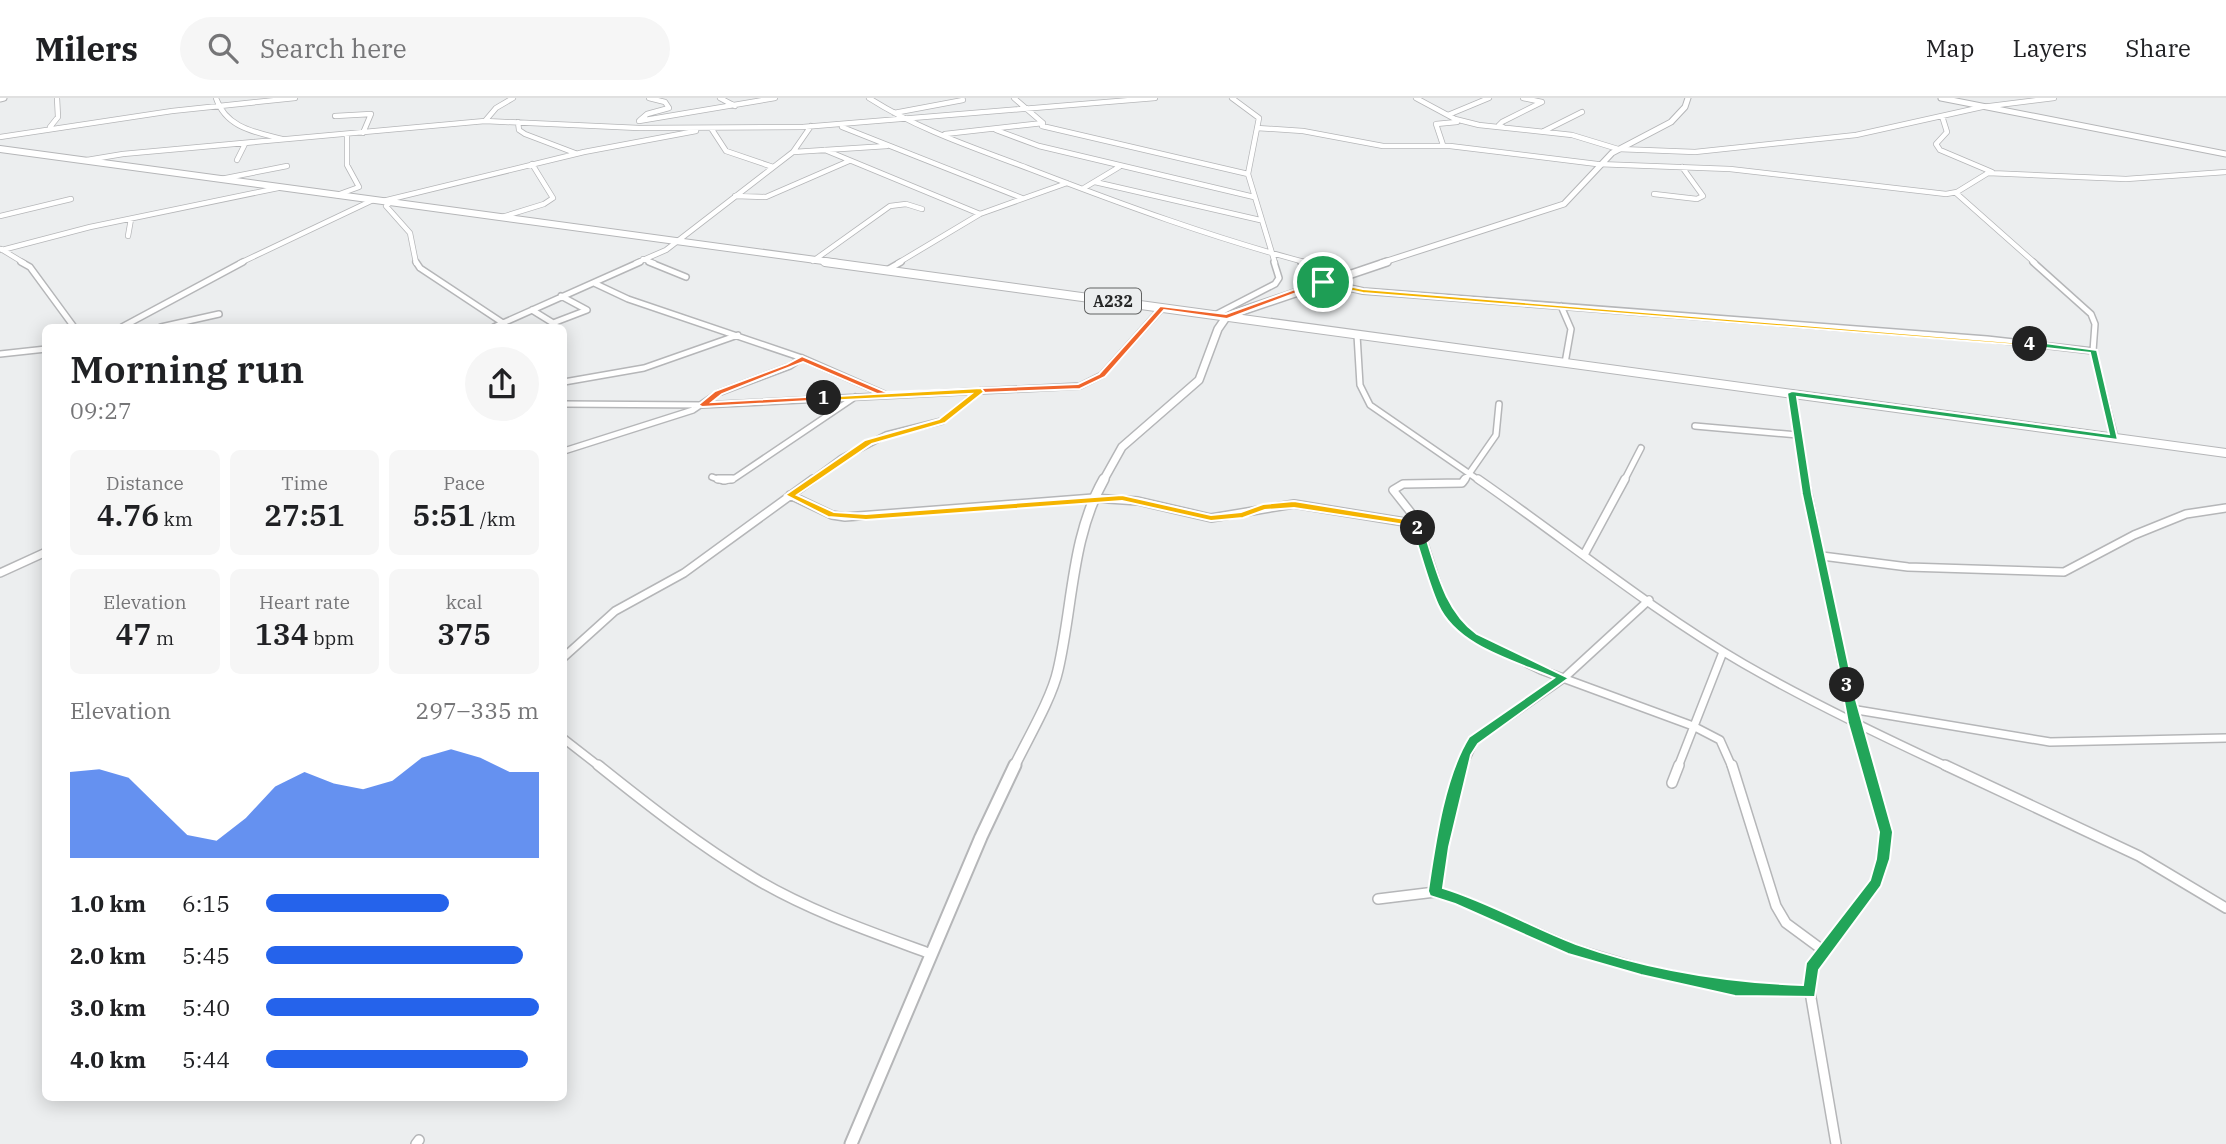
<!DOCTYPE html>
<meta charset="utf-8">
<style>
:root{--surface:#fff;--page:#f6f6f6;--text:#202124;--muted:#757577;--line:#e0e0e0;--accent:#2563eb}
body{margin:0;font-family:"IBM Plex Serif",serif;background:var(--page);color:var(--text);height:100vh;display:flex;flex-direction:column;font-size:26px;white-space:nowrap}
*{box-sizing:border-box;margin:0}
p{font-size:23px;color:var(--muted)}
.icon{flex:none;width:38px;height:38px;fill:none;stroke:currentColor;stroke-width:2;stroke-linecap:round;stroke-linejoin:round}
.map{position:relative;flex:1;overflow:hidden}
.sheet{position:absolute;left:42px;top:226px;width:525px;height:777px;display:flex;flex-direction:column;background:var(--surface);border-radius:10px;box-shadow:0 4px 18px #0003}
.sheet>*{flex:none}
.pin{position:absolute;display:grid;place-items:center;width:60px;height:60px;color:#fff;margin:-30px;border:4px solid #fff;border-radius:50%;box-shadow:0 2px 7px #0007}
.km{position:absolute;width:35px;height:35px;margin:-18px;border-radius:50%;background:#222;color:#fff;font-size:19px;line-height:35px;text-align:center}
.round{display:grid;place-items:center;flex:none;width:74px;height:74px;border-radius:37px;background:var(--page)}
.overview{display:flex;align-items:center;justify-content:space-between;height:119px;padding:0 28px}
h1{font-size:38px;font-weight:600;line-height:52px}
.stats{display:grid;grid-template-columns:repeat(3,1fr);gap:10px;height:119px;padding:7px 28px}
.stats div{display:grid;align-content:center;border-radius:10px;background:var(--page);text-align:center}
.stats b{font-size:30px;font-weight:600}
.stats small{font-size:19px;font-weight:400}
.stats p{font-size:19px}
.chart{height:196px;padding:14px 28px}
.chart p{display:flex;justify-content:space-between}
.chart svg{width:100%;height:126px;margin-top:7px;fill:var(--accent);opacity:.7}
ul{padding:0 28px;list-style:none;font-size:23px}
li{display:grid;grid-template-columns:112px 84px 1fr;align-items:center;height:52px}
li i{height:18px;border-radius:9px;background:var(--accent)}
header{display:flex;align-items:center;gap:42px;box-sizing:border-box;height:98px;padding:0 35px;background:var(--surface);border-bottom:2px solid var(--line)}
header strong{font-size:33px}
nav{display:flex;gap:38px;margin-inline-start:auto;font-size:24px}
.search{width:490px;height:63px;background:var(--page);display:flex;align-items:center;gap:18px;box-sizing:border-box;padding:0 24px;border-radius:38px;color:var(--muted);font-size:26px}
.map>svg:first-child{display:block}
</style>
<header>
<strong>Milers</strong>
<div class="search"><svg class="icon" aria-label="search" viewBox="0 0 24 24"><circle cx="10" cy="10" r="6"/><path d="M15 15l6 6"/></svg>Search here</div>
<nav><a>Map</a><a>Layers</a><a>Share</a></nav>
</header>
<div class="map">
<svg width="2226" height="1046" viewBox="0 0 2226 1046">
<rect width="100%" height="100%" fill="#eceeef"/>
<g fill="none" stroke-linecap="round" stroke-linejoin="round">
<defs>
<path id="minor-far3" d="M216 0C226 30 255 34 282 41
M720 0 735 8
M869 0C919 32 975 50 1030 71 1121 106 1213 140 1308 165
M1014 0 1043 25 1042 28 1248 76
M1232 0 1259 20 1248 76 1275 165
M1416 0 1455 21 1479 27 1572 37 1618 51 1695 54 1856 37 1982 9 2054 0
M894 15 963 2
M1448 17 1489 0
M335 18 371 16 363 35
M1942 18 1947 34 1936 46 1940 52 1992 74
M640 22 647 16 669 10 665 4 649 0
M485 23 496 10 513 0
M639 23 775 0
M518 24 519 32 525 36 575 55
M50 29 58 19 57 0
M842 29 1022 100
M1503 29 1499 27 1502 24 1542 4 1523 0
M711 30 726 53 773 69
M1257 30 1303 33 1383 48H1450L1597 66 1730 71 1946 96 1957 94 1988 75 2126 81 2226 74
M996 32 1039 48 1254 99
M1544 33 1582 14
M945 36 1043 25
M0 39 172 13 295 0
M1443 47 1436 26 1457 24
M825 52 980 116
M794 54 887 48
M87 62 123 56 485 23 639 30 803 29 1155 0
M237 62 245 46
M221 81 287 68
M1095 84 1260 122
M1084 90 1119 69
M1956 95 2035 165
M1654 96 1697 101 1703 98 1682 69
M337 97 359 89 347 67V38
M735 98 766 99 849 63
M383 103 584 54 696 33
M391 104 386 108 410 135 416 165
M0 118 71 101
M502 119 544 106 553 100 532 66
M128 138 131 121
M1 151 24 165
M2 152 90 129 278 90
M643 161 654 165
M813 163 890 108 906 106 922 111
M240 165 373 102
M636 165 666 152 793 54 811 28
M898 165 980 116 1067 85"/>
<path id="minor-far2" d="M21 164 30 169 74 229
M416 164 420 170 503 225
M649 164 686 179
M1301 164 1347 176
M2033 164 2091 216 2095 226 2093 253 2115 340
M887 172 901 164
M1323 184 1363 193 1987 241 2093 253
M594 185 628 201 802 260 884 296
M1561 208 1571 231 1565 265
M532 212 553 225 587 212 561 198
M1215 217 1275 186 1279 180 1274 164
M122 229 243 164
M161 229 219 216
M494 229 640 164
M1357 237 1360 287 1370 307 1480 383
M0 256 46 251
M564 284 644 270 738 237
M1792 295 1805 383
M564 306 702 307 1080 288 1102 277 1162 210
M1695 328 1798 337
M564 353 693 312 718 295 790 268 802 260
M712 379 723 383
M725 383 735 380 855 299
M811 383 842 360 886 337 942 323 980 293
M1464 383 1496 337 1499 306
M1624 383 1641 350"/>
<path id="minor-far1" d="M718 381H732
M1465 381 1462 385 1403 386 1393 392 1416 421 1444 508 1460 529 1473 539 1541 572 1693 628 1720 642 1732 669
M1478 381C1566 442 1651 512 1744 566 1810 604 1879 637 1948 669
M1805 381 1854 625 1867 669
M790 397 832 417 845 419 1093 400 1138 403 1211 420 1294 406 1417 426
M1585 455 1625 381
M1822 458 1908 469 2064 474 2134 437 2186 416 2226 410
M0 475 46 454
M564 559 615 513 684 475 813 381
M1851 611 2050 644 2226 640
M564 641 600 669
M1462 669 1474 643 1564 580 1649 502
M1678 669 1723 554"/>
<path id="minor" d="M598 667C648 707 699 747 754 780 809 813 871 834 931 856
M1732 667 1776 808 1786 825 1824 853
M1945 667 2139 758 2226 810
M1672 685 1679 667
M1435 794 1448 716 1462 667
M1378 801 1435 794 1459 801 1574 851 1641 871 1736 891 1810 894
M416 1046 419 1042
M1836 1046 1810 894 1811 870 1876 784 1883 761 1886 734 1866 667"/>
<path id="tertiary-far3" d="M1941 0 2226 56
M0 1 4 0
M1381 165 1564 106 1612 55 1671 24 1685 9 1688 0"/>
<path id="tertiary-far2" d="M1103 383 1122 349 1199 282 1218 231 1227 218 1387 164"/>
<path id="tertiary-far1" d="M1014 669C1027 642 1052 600 1058 572 1073 508 1071 439 1104 381"/>
<path id="tertiary" d="M851 1046 981 739 1015 667"/>
<path id="primary-far1" d="M0 51 838 165"/>
<path id="primary" d="M825 164 2226 355"/>
</defs>
<!-- minor-far3 casing -->
<use href="#minor-far3" stroke="#b5b6b8" stroke-width="6"/>
<!-- minor-far2 casing -->
<use href="#minor-far2" stroke="#b5b6b8" stroke-width="8"/>
<!-- minor-far1 casing -->
<use href="#minor-far1" stroke="#b5b6b8" stroke-width="10"/>
<!-- minor casing -->
<use href="#minor" stroke="#b5b6b8" stroke-width="12"/>
<!-- tertiary-far3 casing -->
<use href="#tertiary-far3" stroke="#b5b6b8" stroke-width="7"/>
<!-- tertiary-far2 casing -->
<use href="#tertiary-far2" stroke="#b5b6b8" stroke-width="10"/>
<!-- tertiary-far1 casing -->
<use href="#tertiary-far1" stroke="#b5b6b8" stroke-width="12"/>
<!-- tertiary casing -->
<use href="#tertiary" stroke="#b5b6b8" stroke-width="15"/>
<!-- primary-far1 casing -->
<use href="#primary-far1" stroke="#b5b6b8" stroke-width="8"/>
<!-- primary casing -->
<use href="#primary" stroke="#b5b6b8" stroke-width="10"/>
<!-- minor-far3 -->
<use href="#minor-far3" stroke="#fff" stroke-width="4.5"/>
<!-- minor-far2 -->
<use href="#minor-far2" stroke="#fff" stroke-width="5"/>
<!-- minor-far1 -->
<use href="#minor-far1" stroke="#fff" stroke-width="7"/>
<!-- minor -->
<use href="#minor" stroke="#fff" stroke-width="9"/>
<!-- tertiary-far3 -->
<use href="#tertiary-far3" stroke="#fff" stroke-width="5"/>
<!-- tertiary-far2 -->
<use href="#tertiary-far2" stroke="#fff" stroke-width="7"/>
<!-- tertiary-far1 -->
<use href="#tertiary-far1" stroke="#fff" stroke-width="9"/>
<!-- tertiary -->
<use href="#tertiary" stroke="#fff" stroke-width="11"/>
<!-- primary-far1 -->
<use href="#primary-far1" stroke="#fff" stroke-width="6"/>
<!-- primary -->
<use href="#primary" stroke="#fff" stroke-width="8"/>
</g>
<!-- split-1 -->
<path fill="#f0652b" stroke="#fff" stroke-width="2" d="M1320 182 1326 184 1227 221 1164 212 1105 279 1080 291 884 299 803 264 722 296 712 304 824 298 827 302 702 309 698 307 715 293 787 266 802 258 886 294 1078 286 1099 276 1160 208 1226 216Z"/>
<!-- split-2 -->
<path fill="#f5b400" stroke="#fff" stroke-width="2" d="M981 290 984 294 945 325 872 346 797 397 834 414 866 416 1122 397 1211 417 1241 414 1263 406 1294 403 1417 423 1423 430 1418 433 1412 428 1294 410 1265 412 1243 420 1211 423 1122 403 866 422 828 419 785 397 865 342 939 321 971 296 824 303 820 299Z"/>
<!-- split-3 -->
<path fill="#22a559" stroke="#fff" stroke-width="2" d="M1418 426 1423 430C1436 468 1443 511 1477 536L1569 580 1478 646 1471 657 1449 749 1443 790C1489 804 1531 829 1576 846 1649 872 1726 884 1803 887L1806 865 1870 782 1876 761 1879 734 1848 625 1841 587 1851 584 1893 734 1890 761 1881 788 1819 872 1815 899 1735 898 1641 877 1568 856 1455 806 1430 798 1428 793C1435 746 1444 679 1469 639L1554 580C1515 563 1457 549 1438 507 1427 482 1421 455 1412 430Z"/>
<!-- split-4 -->
<path fill="#22a559" stroke="#fff" stroke-width="2" d="M2030 243 2097 252 2118 342 1797 299 1812 396 1853 587 1843 590 1802 396 1787 295 1792 293 2109 336 2090 255 2027 248Z"/>
<!-- split-5 -->
<path fill="#f5b400" stroke="#fff" stroke-width="2" d="M1320 182 1363 191 2034 246 2030 248 1363 195 1320 186Z"/>
<g text-anchor="middle" stroke-width="7" stroke-linejoin="round" paint-order="stroke">
<!-- shield labels -->
<rect fill="#eceeef" stroke="#616262" stroke-width="2" x="1085" y="190.5" width="56" height="25" rx="5"/>
<g font-size="16" font-weight="bold" fill="#252626">
<text x="1113" y="209">A232</text>
</g>
</g>
</svg>
<div class="pin" style="left:1323px;top:184px;background:#1e9e55"><svg class="icon" aria-label="arrive" viewBox="0 0 24 24"><path d="M6 21V4h12l-3 4 3 4H6"/></svg></div>
<b class="km" style="left:824px;top:300px">1</b>
<b class="km" style="left:1418px;top:430px">2</b>
<b class="km" style="left:1847px;top:587px">3</b>
<b class="km" style="left:2030px;top:246px">4</b>
<section class="sheet">
<div class="overview"><div><h1>Morning run</h1><p>09:27</p></div><a class="round"><svg class="icon" aria-label="share" viewBox="0 0 24 24"><path d="M12 15V3M7 8l5-5 5 5M5 13v7h14v-7"/></svg></a></div>
<div class="stats">
<div><p>Distance</p><b>4.76<small> km</small></b></div>
<div><p>Time</p><b>27:51</b></div>
<div><p>Pace</p><b>5:51<small> /km</small></b></div>
</div>
<div class="stats">
<div><p>Elevation</p><b>47<small> m</small></b></div>
<div><p>Heart rate</p><b>134<small> bpm</small></b></div>
<div><p>kcal</p><b>375</b></div>
</div>
<div class="chart"><p><span>Elevation</span>297–335 m</p>
<svg viewBox="0 0 160 44" preserveAspectRatio="none"><path d="M0 44V14L10 13L20 16L30 26L40 36L50 38L60 30L70 19L80 14L90 18L100 20L110 17L120 9L130 6L140 9L150 14L160 14V44z"/></svg>
</div>
<ul>
<li><b>1.0 km</b>6:15<i style="width:67%"></i></li>
<li><b>2.0 km</b>5:45<i style="width:94%"></i></li>
<li><b>3.0 km</b>5:40<i style="width:100%"></i></li>
<li><b>4.0 km</b>5:44<i style="width:96%"></i></li>
</ul>
</section>
</div>
